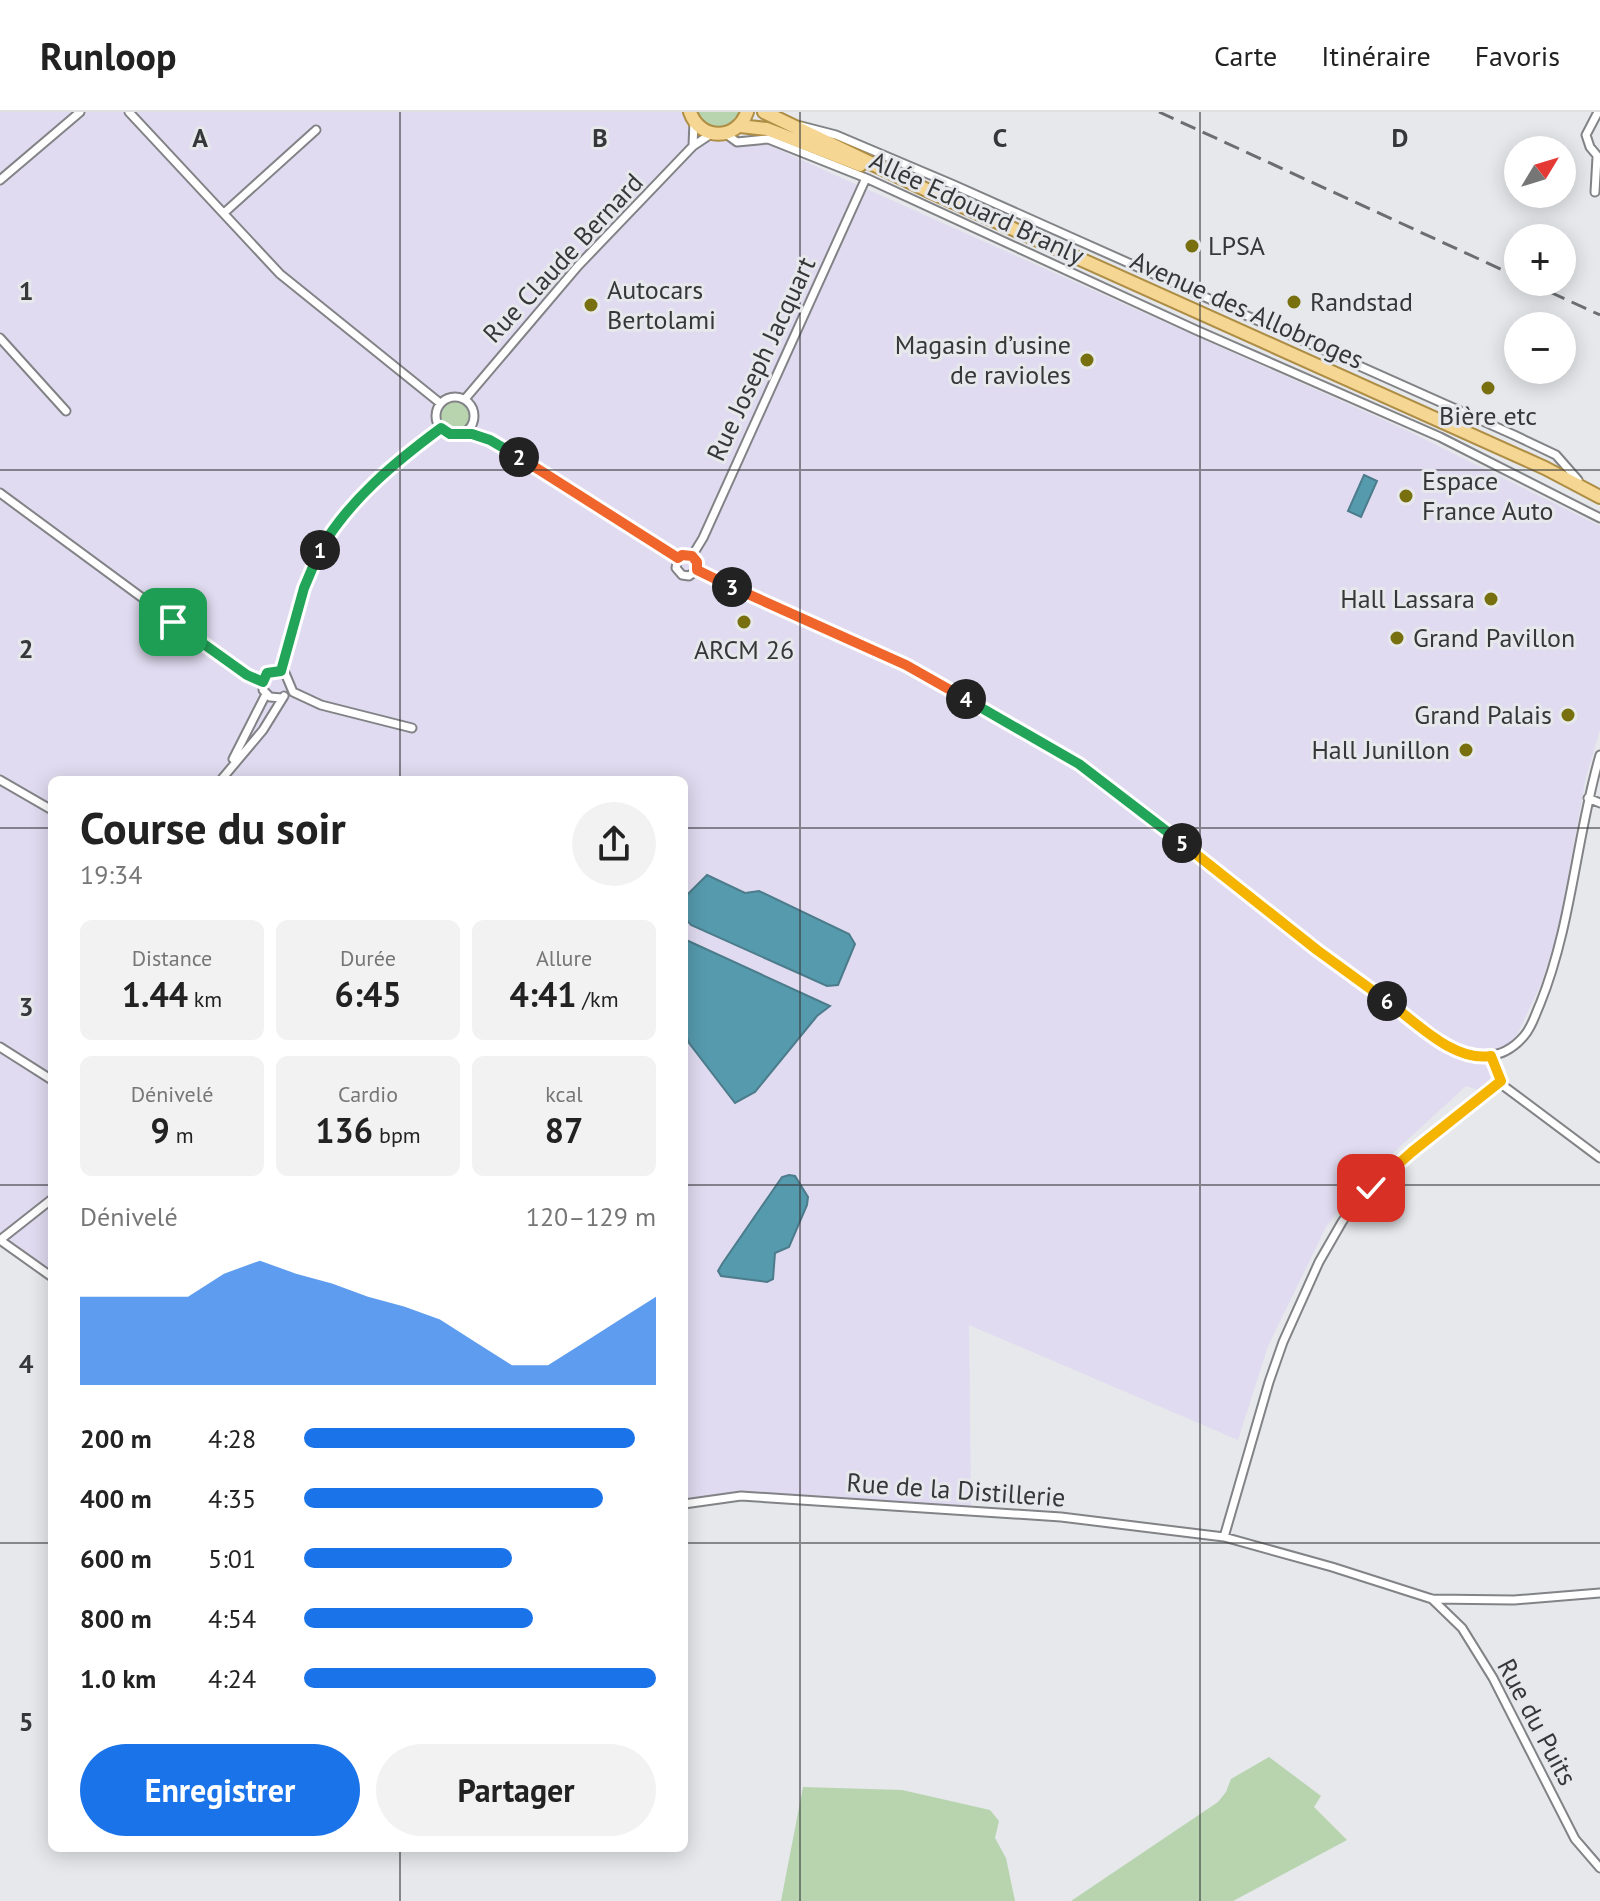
<!DOCTYPE html>
<html lang="fr">
<meta charset="utf-8">
<style>
:root{--surface:#fff;--page:#f2f2f2;--text:#222;--muted:#767676;--line:#e0e0e0;--accent:#1a73e8}
body{margin:0;font-family:"PT Sans",sans-serif;background:var(--page);color:var(--text);height:100vh;display:flex;flex-direction:column;font-size:30px;white-space:nowrap}
*{box-sizing:border-box;margin:0}
p{font-size:26px;color:var(--muted)}
.icon{flex:none;width:44px;height:44px;fill:none;stroke:currentColor;stroke-width:2;stroke-linecap:round;stroke-linejoin:round}
.map{position:relative;flex:1;overflow:hidden}
.drawer{position:absolute;left:48px;top:664px;width:640px;height:1076px;display:flex;flex-direction:column;background:var(--surface);border-radius:12px;box-shadow:0 4px 20px #0003}
.drawer>*{flex:none}
.needle{width:52px;rotate:52deg}
.fabs{position:absolute;left:1504px;top:24px;display:grid;gap:16px}
.fabs a{display:grid;place-items:center;width:72px;height:72px;border-radius:50%;background:var(--surface);box-shadow:0 4px 20px #0003;font-size:40px}
.pin{position:absolute;display:grid;place-items:center;width:68px;height:68px;color:#fff;margin:-34px;border-radius:16px;box-shadow:0 4px 12px #0006}
.km{position:absolute;width:40px;height:40px;margin:-20px;border-radius:50%;background:#222;color:#fff;font-size:22px;line-height:40px;text-align:center}
.round{display:grid;place-items:center;flex:none;width:84px;height:84px;border-radius:42px;background:var(--page)}
.summary{display:flex;align-items:center;justify-content:space-between;height:136px;padding:0 32px}
h1{font-size:44px;font-weight:700;line-height:60px}
.metrics{display:grid;grid-template-columns:repeat(3,1fr);gap:12px;height:136px;padding:8px 32px}
.metrics div{display:grid;align-content:center;border-radius:12px;background:var(--page);text-align:center}
.metrics b{font-size:34px;font-weight:700}
.metrics small{font-size:22px;font-weight:400}
.metrics p{font-size:22px}
.chart{height:224px;padding:16px 32px}
.chart p{display:flex;justify-content:space-between}
.chart svg{width:100%;height:144px;margin-top:8px;fill:var(--accent);opacity:.7}
.cta{display:flex;gap:16px;margin-top:auto;padding:16px 32px}
.cta a{flex:1;height:92px;border-radius:48px;background:var(--accent);color:#fff;font-size:32px;font-weight:700;line-height:92px;text-align:center}
.cta a+a{background:var(--page);color:var(--text)}
ul{padding:0 32px;list-style:none;font-size:26px}
li{display:grid;grid-template-columns:128px 96px 1fr;align-items:center;height:60px}
li i{height:20px;border-radius:10px;background:var(--accent)}
header{display:flex;align-items:center;gap:48px;box-sizing:border-box;height:112px;padding:0 40px;background:var(--surface);border-bottom:2px solid var(--line)}
header strong{font-size:38px}
nav{display:flex;gap:44px;margin-inline-start:auto;font-size:28px}
.map>svg:first-child{display:block}
</style>
<header>
<strong>Runloop</strong>
<nav><a>Carte</a><a>Itinéraire</a><a>Favoris</a></nav>
</header>
<div class="map">
<svg width="1600" height="1789" viewBox="0 0 1600 1789">
<rect width="100%" height="100%" fill="#e6e8eb"/>
<!-- industrial -->
<path fill="#e0dbf0" d="M0 0H683L692 17 708 27 739 31 759 29 1406 318 1600 414V618L1586 665 1558 819 1541 872 1518 921 1482 979 1466 974 1356 1075 1326 1115 1268 1234 1238 1328 969 1213 971 1396 766 1382 684 1388V668H52V1159L0 1121Z"/>
<!-- green -->
<path fill="#b7d4af" d="M697 0H739C729 19 707 20 697 0Z
M441 304a14 14 0 1 1 28 0a14 14 0 1 1-28 0Z
M1269 1645 1321 1684 1314 1695 1347 1728 1233 1789H1071L1218 1690 1226 1680 1231 1667Z
M803 1675 902 1678 990 1698 999 1709 995 1726 1006 1746 1015 1789H781Z"/>
<!-- water -->
<path fill="#569aae" stroke="#4c7c8b" stroke-width="2" d="M1364 363 1377 369 1361 405 1348 399Z
M707 763 745 781 759 779 849 822 855 832 838 873 827 874 691 813 684 805 685 785Z
M684 827 830 894 817 904 755 980 735 991 689 931 684 919Z
M789 1063 795 1064 808 1085 807 1093 789 1135 775 1141 773 1167 767 1170 721 1164 718 1159 722 1152 782 1065Z"/>
<g fill="none" stroke-linecap="round" stroke-linejoin="round">
<defs>
<path id="street" d="M129 0 280 162 440 291
M1598 0 1586 23 1590 35 1600 47
M801 14 836 23 954 73 1514 323 1556 343 1578 368
M726 22 737 30 768 27 866 66 1196 218 1440 325 1600 406
M693 34 694 9
M0 68 80 0
M1595 80 1597 45
M224 101 316 18
M0 226 66 299
M436 304a19 19 0 1 1 38 0a19 19 0 1 1-38 0Z
M465 287 578 154 693 34 711 22
M466 320 490 328 523 347 678 446
M0 381 247 563 263 570
M692 444 703 426 866 66
M678 446 676 456 682 463 689 464 697 458
M697 458 774 496 919 560 1079 652 1317 838 1443 929C1471 947 1500 952 1524 924 1532 915 1535 903 1540 892 1572 813 1576 725 1600 643
M281 559C292 524 297 487 312 453 337 396 392 353 441 316
M282 586 270 585 263 578 264 565 272 559 285 561 293 580 321 593 412 616
M233 647 266 582
M0 668 52 698
M221 668 263 618 284 584
M1588 686 1600 691
M0 935 52 968
M1491 944 1497 962 1505 975 1600 1046
M52 1087 0 1128 52 1165
M684 1392 741 1384 1061 1405 1224 1425 1332 1455 1432 1487 1514 1488 1600 1481
M1224 1425 1269 1270 1283 1230 1319 1150 1342 1110 1353 1094 1388 1059 1501 969
M1432 1487 1462 1516 1493 1566 1575 1727 1600 1756"/>
<path id="primary" d="M690 0C700 29 737 29 747 0
M764 0 931 80 1545 356 1600 385
M740 14 767 17 860 53"/>
</defs>
<!-- street casing -->
<use href="#street" stroke="#828386" stroke-width="11"/>
<!-- primary casing -->
<use href="#primary" stroke="#ae8d44" stroke-width="16"/>
<!-- street -->
<use href="#street" stroke="#fff" stroke-width="7"/>
<!-- primary -->
<use href="#primary" stroke="#f5d692" stroke-width="12"/>
<!-- rail -->
<path stroke="#6c6d6f" stroke-width="3" stroke-dasharray="16 8" stroke-linecap="butt" d="M1159 0 1518 165
M1528 170 1600 203"/>
</g>
<g fill="none" stroke-linecap="round" stroke-linejoin="round">
<defs>
<path id="split-1" d="M173 510 247 563 263 570 267 561 281 559 304 476 320 438"/>
<path id="split-2" d="M320 438C349 388 395 350 441 316L450 322H472L490 328 519 345"/>
<path id="split-3" d="M519 345 678 446 682 443 692 444 697 450V458L732 475"/>
<path id="split-4" d="M732 475 906 553 966 587"/>
<path id="split-5" d="M966 587 1079 652 1182 731"/>
<path id="split-6" d="M1182 731 1317 838 1387 889"/>
<path id="split-7" d="M1387 889C1416 910 1453 950 1491 944L1501 969 1413 1039"/>
<path id="split-8" d="M1371 1076 1413 1039"/>
</defs>
<!-- split-1 casing -->
<use href="#split-1" stroke="#fff" stroke-width="16"/>
<!-- split-2 casing -->
<use href="#split-2" stroke="#fff" stroke-width="16"/>
<!-- split-3 casing -->
<use href="#split-3" stroke="#fff" stroke-width="16"/>
<!-- split-4 casing -->
<use href="#split-4" stroke="#fff" stroke-width="16"/>
<!-- split-5 casing -->
<use href="#split-5" stroke="#fff" stroke-width="16"/>
<!-- split-6 casing -->
<use href="#split-6" stroke="#fff" stroke-width="16"/>
<!-- split-7 casing -->
<use href="#split-7" stroke="#fff" stroke-width="16"/>
<!-- split-8 casing -->
<use href="#split-8" stroke="#fff" stroke-width="16"/>
<!-- split-1 -->
<use href="#split-1" stroke="#22a559" stroke-width="10"/>
<!-- split-2 -->
<use href="#split-2" stroke="#22a559" stroke-width="10"/>
<!-- split-3 -->
<use href="#split-3" stroke="#f0652b" stroke-width="10"/>
<!-- split-4 -->
<use href="#split-4" stroke="#f0652b" stroke-width="10"/>
<!-- split-5 -->
<use href="#split-5" stroke="#22a559" stroke-width="10"/>
<!-- split-6 -->
<use href="#split-6" stroke="#f5b400" stroke-width="10"/>
<!-- split-7 -->
<use href="#split-7" stroke="#f5b400" stroke-width="10"/>
<!-- split-8 -->
<use href="#split-8" stroke="#f5b400" stroke-width="10"/>
</g>
<!-- grid -->
<path fill="none" stroke="#363738" stroke-width="2" stroke-opacity="0.55" d="M400 0V668M800 0V1789M1200 0V1789M0 358H1600M0 716H52M684 716H1600M0 1073H52M684 1073H1600M0 1431H52M684 1431H1600M400 1736V1789"/>
<!-- markers -->
<g fill="#78700f" stroke="#e6e8eb" stroke-width="3">
<circle cx="1192" cy="134" r="8"/>
<circle cx="1294" cy="190" r="8"/>
<circle cx="591" cy="193" r="8"/>
<circle cx="1087" cy="248" r="8"/>
<circle cx="1488" cy="276" r="8"/>
<circle cx="1406" cy="384" r="8"/>
<circle cx="1491" cy="487" r="8"/>
<circle cx="744" cy="510" r="8"/>
<circle cx="1397" cy="526" r="8"/>
<circle cx="1568" cy="603" r="8"/>
<circle cx="1466" cy="638" r="8"/>
</g>
<g text-anchor="middle" stroke-width="6" stroke-linejoin="round" paint-order="stroke">
<!-- street labels -->
<g font-size="26" fill="#363738" stroke="#e6e8eb">
<text transform="translate(977 96) rotate(25)" y="9">Allée Edouard Branly</text>
<text transform="translate(563 146) rotate(-47)" y="9">Rue Claude Bernard</text>
<text transform="translate(1247 198) rotate(24)" y="9">Avenue des Allobroges</text>
<text transform="translate(761 247) rotate(-65)" y="9">Rue Joseph Jacquart</text>
<text transform="translate(956 1378) rotate(4)" y="9">Rue de la Distillerie</text>
<text transform="translate(1537 1610) rotate(62)" y="9">Rue du Puits</text>
</g>
<!-- poi labels -->
<g font-size="26" fill="#363738" stroke="#e6e8eb" text-anchor="start">
<text x="1208" y="143">LPSA</text>
<text x="607" y="187">Autocars<tspan x="607" dy="30">Bertolami</tspan></text>
<text x="1310" y="199">Randstad</text>
<text x="1071" y="242" text-anchor="end">Magasin d’usine<tspan x="1071" dy="30">de ravioles</tspan></text>
<text x="1488" y="313" text-anchor="middle">Bière etc</text>
<text x="1422" y="378">Espace<tspan x="1422" dy="30">France Auto</tspan></text>
<text x="1475" y="496" text-anchor="end">Hall Lassara</text>
<text x="1413" y="535">Grand Pavillon</text>
<text x="744" y="547" text-anchor="middle">ARCM 26</text>
<text x="1552" y="612" text-anchor="end">Grand Palais</text>
<text x="1450" y="647" text-anchor="end">Hall Junillon</text>
</g>
</g>
<g font-size="26" text-anchor="middle" font-weight="bold" fill="#363738" stroke="#e6e8eb" stroke-width="6" stroke-linejoin="round" paint-order="stroke">
<text x="200" y="35">A</text>
<text x="600" y="35">B</text>
<text x="1000" y="35">C</text>
<text x="1400" y="35">D</text>
<text x="26" y="188">1</text>
<text x="26" y="546">2</text>
<text x="26" y="904">3</text>
<text x="26" y="1261">4</text>
<text x="26" y="1619">5</text>
</g>
</svg>
<div class="fabs">
<a><svg class="needle" viewBox="-14 -14 28 28"><path d="M0-13l5 13h-10z" fill="#e53935"/><path d="M0 13l5-13h-10z" fill="#767676"/></svg></a>
<a>+</a>
<a>−</a>
</div>
<div class="pin" style="left:173px;top:510px;background:#1e9e55"><svg class="icon" aria-label="arrive" viewBox="0 0 24 24"><path d="M6 21V4h12l-3 4 3 4H6"/></svg></div>
<div class="pin" style="left:1371px;top:1076px;background:#d93025"><svg class="icon" aria-label="check" viewBox="0 0 24 24"><path d="M5 12l5 5 9-10"/></svg></div>
<b class="km" style="left:320px;top:438px">1</b>
<b class="km" style="left:519px;top:345px">2</b>
<b class="km" style="left:732px;top:475px">3</b>
<b class="km" style="left:966px;top:587px">4</b>
<b class="km" style="left:1182px;top:731px">5</b>
<b class="km" style="left:1387px;top:889px">6</b>
<section class="drawer">
<div class="summary"><div><h1>Course du soir</h1><p>19:34</p></div><a class="round"><svg class="icon" aria-label="share" viewBox="0 0 24 24"><path d="M12 15V3M7 8l5-5 5 5M5 13v7h14v-7"/></svg></a></div>
<div class="metrics">
<div><p>Distance</p><b>1.44<small> km</small></b></div>
<div><p>Durée</p><b>6:45</b></div>
<div><p>Allure</p><b>4:41<small> /km</small></b></div>
</div>
<div class="metrics">
<div><p>Dénivelé</p><b>9<small> m</small></b></div>
<div><p>Cardio</p><b>136<small> bpm</small></b></div>
<div><p>kcal</p><b>87</b></div>
</div>
<div class="chart"><p><span>Dénivelé</span>120–129 m</p>
<svg viewBox="0 0 160 44" preserveAspectRatio="none"><path d="M0 44V17L10 17L20 17L30 17L40 10L50 6L60 10L70 13L80 17L90 20L100 24L110 31L120 38L130 38L140 31L150 24L160 17V44z"/></svg>
</div>
<ul>
<li><b>200 m</b>4:28<i style="width:94%"></i></li>
<li><b>400 m</b>4:35<i style="width:85%"></i></li>
<li><b>600 m</b>5:01<i style="width:59%"></i></li>
<li><b>800 m</b>4:54<i style="width:65%"></i></li>
<li><b>1.0 km</b>4:24<i style="width:100%"></i></li>
</ul>
<div class="cta"><a>Enregistrer</a><a>Partager</a></div>
</section>
</div>
